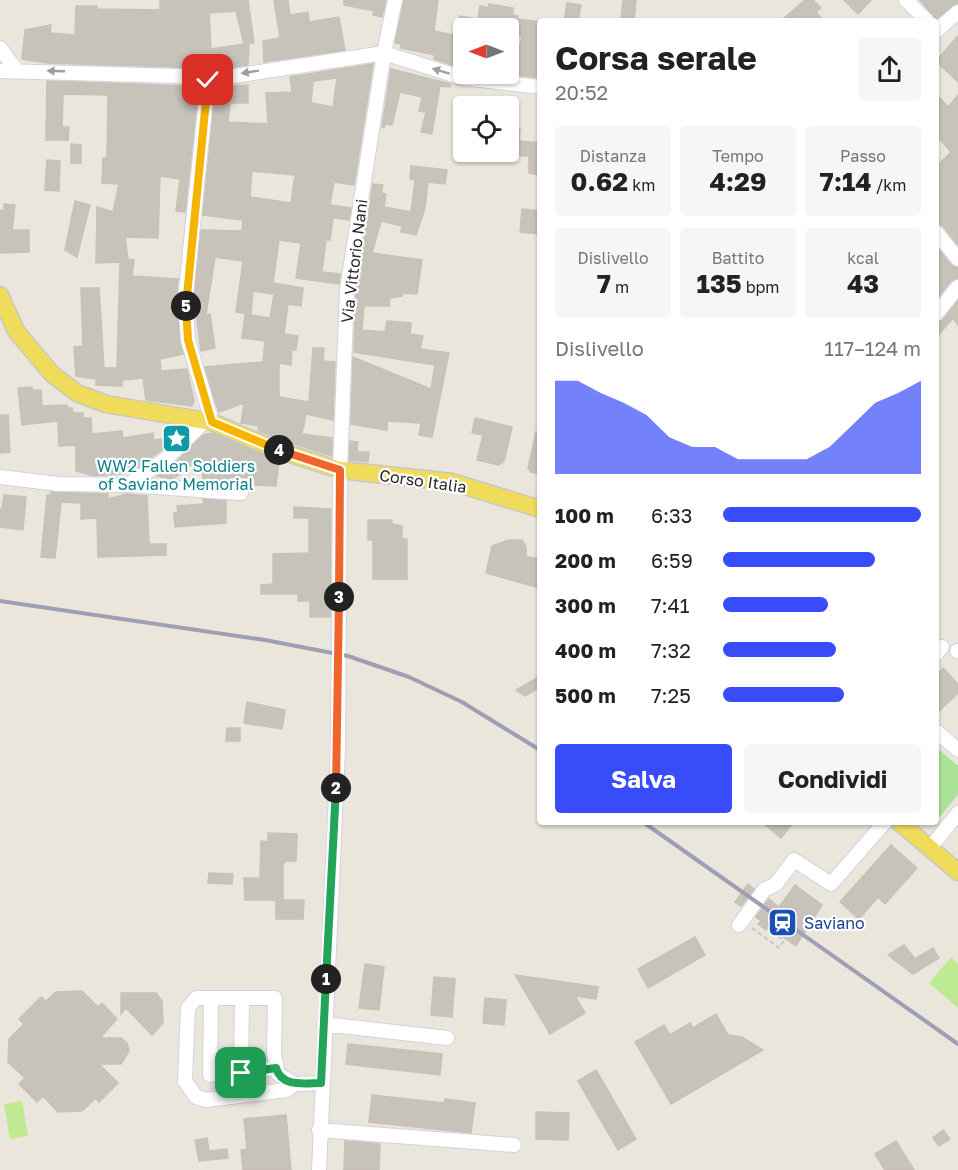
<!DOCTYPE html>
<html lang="it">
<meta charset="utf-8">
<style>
:root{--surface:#fff;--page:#f6f6f6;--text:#222;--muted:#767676;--accent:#394cfa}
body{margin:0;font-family:"Golos Text",sans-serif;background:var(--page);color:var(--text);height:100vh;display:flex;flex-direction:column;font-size:22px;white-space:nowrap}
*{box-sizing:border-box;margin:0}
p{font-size:20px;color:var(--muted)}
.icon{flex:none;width:33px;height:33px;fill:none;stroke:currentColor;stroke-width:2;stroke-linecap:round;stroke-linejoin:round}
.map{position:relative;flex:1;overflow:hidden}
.panel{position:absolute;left:537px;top:18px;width:402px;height:807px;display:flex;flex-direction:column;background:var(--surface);border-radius:6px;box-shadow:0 2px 4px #0004}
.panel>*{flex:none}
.needle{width:39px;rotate:270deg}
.tools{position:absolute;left:453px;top:18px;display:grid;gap:12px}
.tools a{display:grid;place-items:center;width:66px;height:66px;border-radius:6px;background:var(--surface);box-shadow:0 2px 4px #0004;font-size:30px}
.pin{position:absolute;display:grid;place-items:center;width:51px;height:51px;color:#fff;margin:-26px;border-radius:12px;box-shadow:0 3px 9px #0006}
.km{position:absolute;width:30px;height:30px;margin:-15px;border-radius:50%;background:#222;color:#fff;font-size:16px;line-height:30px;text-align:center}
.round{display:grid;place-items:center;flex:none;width:63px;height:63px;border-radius:6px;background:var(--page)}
.overview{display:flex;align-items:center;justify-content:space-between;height:102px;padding:0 18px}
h1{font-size:33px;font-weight:700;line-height:45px}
.metrics{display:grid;grid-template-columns:repeat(3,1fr);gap:9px;height:102px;padding:6px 18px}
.metrics div{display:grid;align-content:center;border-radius:6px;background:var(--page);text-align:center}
.metrics b{font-size:26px;font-weight:700}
.metrics small{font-size:16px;font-weight:400}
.metrics p{font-size:16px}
.chart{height:168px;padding:12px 18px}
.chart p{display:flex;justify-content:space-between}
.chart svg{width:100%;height:108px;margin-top:6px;fill:var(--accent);opacity:.7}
.primary-button{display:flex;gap:12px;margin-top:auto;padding:12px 18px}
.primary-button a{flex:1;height:69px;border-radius:6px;background:var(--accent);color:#fff;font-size:24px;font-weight:700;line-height:69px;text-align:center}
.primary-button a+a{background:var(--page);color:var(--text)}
ul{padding:0 18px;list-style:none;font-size:20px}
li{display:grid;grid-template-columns:96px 72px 1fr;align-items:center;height:45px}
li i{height:15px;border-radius:8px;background:var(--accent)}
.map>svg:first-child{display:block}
</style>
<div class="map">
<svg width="958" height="1170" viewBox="0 0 958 1170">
<rect width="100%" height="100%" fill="#ebe6db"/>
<!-- green -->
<path fill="#aae396" d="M936 747 958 766V795L936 821Z"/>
<!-- pitch -->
<path fill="#bdea92" d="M951 957 958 964V1008L929 983Z
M22 1101 28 1136 10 1139 4 1104Z"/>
<!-- building -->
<path fill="#c7c2ba" stroke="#c7c2b4" stroke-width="1.5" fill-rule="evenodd" d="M160 0H248L254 43 249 44 248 65 208 71 178 67 47 63 22 59 25 30 51 25 50 33 75 35 76 6H97V9L160 10ZM236 11 244 44 211 49 209 13Z
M274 0H288L290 15 308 12 309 22 339 17 345 50 264 62 263 41 280 38Z
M344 0H386L382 17 373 15 374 11 344 5Z
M404 0H438L434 31 464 37V69L434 59 435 55 401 48V44L395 43Z
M623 0H636L634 21H621Z
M805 0H813L821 8 816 12 823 21H781Z
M844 0H871L858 14Z
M920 0H958V3L936 19Z
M567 3 581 5 578 21H564Z
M489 4 513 8V15L518 16 517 19 540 22V78L508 74V53L518 55 522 36 508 34V28H458L460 16 478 19 480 6 489 8Z
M958 36V82L936 61Z
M373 64 354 185 334 182 330 205 351 208 349 220 333 218 330 240H326L322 272 340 274 339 284 296 278 301 243 279 240 273 283 303 288 301 306 288 304 284 334 298 336 296 350H292L291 365 279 363V397L309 402 313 348H324L323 361 335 362 333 420 306 414 302 434 332 438V456L276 438 258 430 259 426 241 423 244 403 219 412 215 402 205 367 263 362 265 341 242 338 245 314 270 318 274 294 253 291 251 314 236 312 243 261 215 257 206 315 210 314 215 348 201 351 194 299 201 230 242 231 243 220 203 215 214 104 217 95 231 86 248 85V103H230L228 122 268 124 266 93 292 92 290 77ZM337 78 333 107 311 103 313 81ZM252 171 295 175 291 203 250 197Z
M391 69 451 84 450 87 440 86 432 134 421 132 426 112 419 111 422 97 400 92 392 125 385 124 384 128 382 127Z
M47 81 188 86 197 102 185 212 176 211 180 179 160 176 158 238 125 237 128 259 134 260 132 276 178 279 176 300 183 354 160 359 161 371 187 369 194 401 192 406 146 400 143 378 122 380V386L96 385V379L76 376 74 347 83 346 81 288H99L104 368H117L120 262 96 263 97 207 113 212 119 184 102 183 103 158H107L108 95 63 94 62 127H69L68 140H46Z
M936 94 948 107 958 95V245L943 226 936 223V167L951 152 936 135Z
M508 128 520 129 519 141 540 143V175L529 173V156L508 155Z
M71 144 81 145V163H71Z
M47 160 60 161 59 191 45 190Z
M411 166 447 170 445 184 428 182 425 208 416 235 401 232 402 226 381 221 372 253 422 260 417 294 403 293 402 296 390 298 389 306H364L362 330 385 332 387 321 411 323 410 334 423 336 420 349 449 353 432 437 419 435 421 423 387 421V430L351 424 353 357 431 389 435 365 354 352 356 291 373 184 383 185 381 193 386 194 384 207 411 212 415 180 410 179Z
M75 201 90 205 77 257 65 250Z
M4 204 15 205 12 230H29V252L1 253 0 210 4 211Z
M522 209 540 211V234L520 232Z
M936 246 951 265 958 268V278L951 281 936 300Z
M958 301V325L953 318 936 338V323L943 320Z
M32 387V390H41L42 406 67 405V408H72L73 413H83V418H91L92 434 122 431 123 438 153 433 154 440 162 439 163 449 130 473 94 476 76 471V445L59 446 58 421 22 425 18 388Z
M0 415H8L10 452 0 453Z
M475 418 512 427 504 461 499 465 477 460 483 435 472 433Z
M536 432 540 433V474L531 472 528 468Z
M212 433 279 461 276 486 255 485V478L230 477V483L203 481 202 456 173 479 157 476 173 465 203 435Z
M350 441 358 442 357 452H369L368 462 349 460Z
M51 492 108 494V499L127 494 147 496 149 544H166V555L98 557 97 518 81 519V503L61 502 55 558 41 557 47 495H51Z
M4 495 26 497 23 530 0 527V509H2Z
M203 499 226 501V523L175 527 174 513 178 512 177 506 204 504Z
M294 507 331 509 330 617H310V601H298V594H261V585L273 584V554L309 553V518H294Z
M368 520H392V524L402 526V539H407V579H373V540H368Z
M509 540H522L526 547V557L540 559V588L486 573 492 546Z
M943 668 958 684V693L936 714V675Z
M540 676V687L525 696 516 690Z
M247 702 285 710 282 729 244 723Z
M227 728H240V741H226Z
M762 822H794L781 838Z
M268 833 297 834 296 861H285L283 865V900H304L303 919H276V900H245L244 878H260L261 841 268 842Z
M891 845 917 868 885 904 878 897 859 919 840 902Z
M209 873 233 874 232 884 208 883Z
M748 884 754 889 741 906 735 902Z
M795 885 822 905 796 946 769 927 766 930 758 924 761 921 756 917 769 899 779 907Z
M695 937 705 955 648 988 638 969Z
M904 945 915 959 933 948 939 958 913 974 888 955Z
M365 964 384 967 379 1010 359 1008Z
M515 975 598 987 596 999 575 996 585 1013 550 1034Z
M434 977 455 979 452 1017 431 1015Z
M82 991 98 1007 102 1003 117 1019 100 1038H121L127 1043 129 1051 121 1064H99L118 1083 99 1102 96 1098 82 1111 58 1112 43 1096 37 1102 19 1084 25 1078 8 1062 9 1039 24 1024 19 1019 41 997 46 1001 56 992Z
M121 993H156L162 1001 163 1023 152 1035 126 1008 121 1014Z
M485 998 506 1000 504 1025 483 1023Z
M716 1014 728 1035 742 1037 763 1050 671 1104 635 1042 664 1025 670 1035 690 1023 693 1028Z
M348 1044 442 1054 440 1075 346 1064Z
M596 1070 636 1139 618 1150 578 1081Z
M372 1095 444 1103 445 1099 475 1103 471 1133 369 1122Z
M536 1112 569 1113 568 1140 536 1139Z
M286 1115 291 1170H243L241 1150 247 1149 244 1119Z
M943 1130 950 1139 939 1146 933 1138Z
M207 1138 209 1151 227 1149 228 1158 199 1161 195 1140Z
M345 1141 380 1144 379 1170H344Z
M896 1141 914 1170H885L875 1154Z"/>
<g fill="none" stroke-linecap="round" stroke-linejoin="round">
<defs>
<path id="minor" d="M906 0 927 21
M936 31 958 12
M0 48 17 71
M0 71 178 76 208 80 384 53 463 78 540 87
M208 80 185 299 188 340 212 422
M936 232 958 259
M936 314 958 287
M0 477 58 484 128 485 167 458 205 421
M128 485 241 493
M957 651H958
M936 654 942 647
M936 731 958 750
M930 848 958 813
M739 925 764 890 776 884 794 860 831 884 885 822
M211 998 210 1075 276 1068
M324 1024 447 1038
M241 1073 242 998
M295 1084 287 1090 206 1100 196 1097 185 1081 188 1008 196 998H275L274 1054 278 1074 295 1084 321 1083
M319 1130 514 1145
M319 1170 338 750 340 470 347 290 384 53 395 0"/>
<path id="major" d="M0 295 16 331 52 374 77 393 106 404 212 422 272 448 340 470 452 482 540 509
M899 822 958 872"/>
</defs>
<!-- minor casing -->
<use href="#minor" stroke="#d0d2e2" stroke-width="16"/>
<!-- major casing -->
<use href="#major" stroke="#c7c7c7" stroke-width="19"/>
<!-- path -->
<path stroke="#c7c7c7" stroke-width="2" stroke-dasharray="4.5 3" stroke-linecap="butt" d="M752 928 779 948 784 941 760 923 762 921"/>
<!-- minor -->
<use href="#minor" stroke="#fff" stroke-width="14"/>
<!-- major -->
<use href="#major" stroke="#f1db5a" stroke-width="16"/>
<!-- rail -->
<path stroke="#9d9fb4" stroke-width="4" d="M0 601 265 640 348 656 409 677 462 702 540 750
M643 822 958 1044"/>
</g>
<!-- one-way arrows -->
<defs><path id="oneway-solid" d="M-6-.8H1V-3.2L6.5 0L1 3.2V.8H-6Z" transform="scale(1.5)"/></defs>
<g fill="#9f9f9f">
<use href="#oneway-solid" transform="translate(56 71) rotate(-178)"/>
<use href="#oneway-solid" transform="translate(441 71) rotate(-163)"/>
<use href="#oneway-solid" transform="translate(250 72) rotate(171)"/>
</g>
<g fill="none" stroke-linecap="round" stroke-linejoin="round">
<defs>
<path id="split-1" d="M241 1073 276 1068C282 1088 305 1083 321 1083L326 979"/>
<path id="split-2" d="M326 979 336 788"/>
<path id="split-3" d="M336 788 339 597"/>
<path id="split-4" d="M279 450 340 470 339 597"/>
<path id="split-5" d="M186 306 188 340 212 422 279 450"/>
<path id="split-6" d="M186 306 208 80"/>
</defs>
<!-- split-1 casing -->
<use href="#split-1" stroke="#fff" stroke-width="12"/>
<!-- split-2 casing -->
<use href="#split-2" stroke="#fff" stroke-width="12"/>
<!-- split-3 casing -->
<use href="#split-3" stroke="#fff" stroke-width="12"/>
<!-- split-4 casing -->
<use href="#split-4" stroke="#fff" stroke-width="12"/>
<!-- split-5 casing -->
<use href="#split-5" stroke="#fff" stroke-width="12"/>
<!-- split-6 casing -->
<use href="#split-6" stroke="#fff" stroke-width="12"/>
<!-- split-1 -->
<use href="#split-1" stroke="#22a559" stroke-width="8"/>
<!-- split-2 -->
<use href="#split-2" stroke="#22a559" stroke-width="8"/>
<!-- split-3 -->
<use href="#split-3" stroke="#f0652b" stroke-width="8"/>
<!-- split-4 -->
<use href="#split-4" stroke="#f0652b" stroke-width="8"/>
<!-- split-5 -->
<use href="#split-5" stroke="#f5b400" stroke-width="8"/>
<!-- split-6 -->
<use href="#split-6" stroke="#f5b400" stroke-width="8"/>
</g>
<!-- icons -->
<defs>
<symbol id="sight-square" viewBox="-11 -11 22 22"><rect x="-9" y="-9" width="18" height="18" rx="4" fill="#0f9aa8" stroke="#fff"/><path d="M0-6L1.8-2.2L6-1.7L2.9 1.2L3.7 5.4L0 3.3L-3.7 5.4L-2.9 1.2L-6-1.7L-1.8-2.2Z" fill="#fff"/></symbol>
<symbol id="station-square" viewBox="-11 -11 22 22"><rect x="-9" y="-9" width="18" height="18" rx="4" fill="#1a4fb4" stroke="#fff"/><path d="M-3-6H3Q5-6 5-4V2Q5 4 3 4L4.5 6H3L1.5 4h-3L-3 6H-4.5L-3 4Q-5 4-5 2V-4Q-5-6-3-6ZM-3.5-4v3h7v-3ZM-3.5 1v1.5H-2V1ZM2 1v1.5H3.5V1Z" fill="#fff"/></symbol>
</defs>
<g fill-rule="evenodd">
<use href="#sight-square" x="160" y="422" width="33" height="33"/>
<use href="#station-square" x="766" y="906" width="33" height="33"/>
</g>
<g text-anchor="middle" stroke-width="4.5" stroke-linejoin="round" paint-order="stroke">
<!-- street labels -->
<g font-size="16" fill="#292929" stroke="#fff">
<text transform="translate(354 261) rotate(-83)" y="6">Via Vittorio Nani</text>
<text transform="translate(423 481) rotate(8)" y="6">Corso Italia</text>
</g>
<!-- culture labels -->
<g font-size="16" fill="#0d838f" stroke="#fff">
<text x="176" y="472">WW2 Fallen Soldiers<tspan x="176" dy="18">of Saviano Memorial</tspan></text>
</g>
<!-- transit labels -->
<g font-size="16" fill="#164399" stroke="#fff" text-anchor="start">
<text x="804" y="929">Saviano</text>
</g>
</g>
</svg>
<div class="tools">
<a><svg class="needle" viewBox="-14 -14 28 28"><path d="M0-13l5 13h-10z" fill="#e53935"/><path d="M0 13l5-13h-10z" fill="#767676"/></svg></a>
<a><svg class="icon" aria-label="locate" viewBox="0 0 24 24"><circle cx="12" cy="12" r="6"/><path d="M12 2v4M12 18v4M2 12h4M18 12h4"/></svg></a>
</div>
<div class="pin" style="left:241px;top:1073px;background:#1e9e55"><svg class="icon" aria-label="arrive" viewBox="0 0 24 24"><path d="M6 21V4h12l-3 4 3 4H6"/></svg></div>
<div class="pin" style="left:208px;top:80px;background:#d93025"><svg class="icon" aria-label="check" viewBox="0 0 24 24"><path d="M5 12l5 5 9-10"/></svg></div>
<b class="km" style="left:326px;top:979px">1</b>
<b class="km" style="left:336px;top:788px">2</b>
<b class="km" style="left:339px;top:597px">3</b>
<b class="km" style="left:279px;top:450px">4</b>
<b class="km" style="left:186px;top:306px">5</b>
<section class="panel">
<div class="overview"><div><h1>Corsa serale</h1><p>20:52</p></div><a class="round"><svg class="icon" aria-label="share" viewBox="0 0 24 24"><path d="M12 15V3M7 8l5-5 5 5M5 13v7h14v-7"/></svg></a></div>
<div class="metrics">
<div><p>Distanza</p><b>0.62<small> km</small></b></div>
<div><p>Tempo</p><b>4:29</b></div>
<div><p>Passo</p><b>7:14<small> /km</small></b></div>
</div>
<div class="metrics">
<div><p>Dislivello</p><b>7<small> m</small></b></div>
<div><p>Battito</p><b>135<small> bpm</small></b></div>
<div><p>kcal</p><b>43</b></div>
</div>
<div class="chart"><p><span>Dislivello</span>117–124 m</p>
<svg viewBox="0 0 160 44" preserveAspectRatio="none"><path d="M0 44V6L10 6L20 11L30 15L40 20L50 29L60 33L70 33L80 38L90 38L100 38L110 38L120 33L130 24L140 15L150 11L160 6V44z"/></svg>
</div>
<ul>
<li><b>100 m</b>6:33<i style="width:100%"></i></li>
<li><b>200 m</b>6:59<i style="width:77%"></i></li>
<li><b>300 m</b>7:41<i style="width:53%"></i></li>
<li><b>400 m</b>7:32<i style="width:57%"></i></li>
<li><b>500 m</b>7:25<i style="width:61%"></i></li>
</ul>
<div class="primary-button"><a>Salva</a><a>Condividi</a></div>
</section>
</div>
